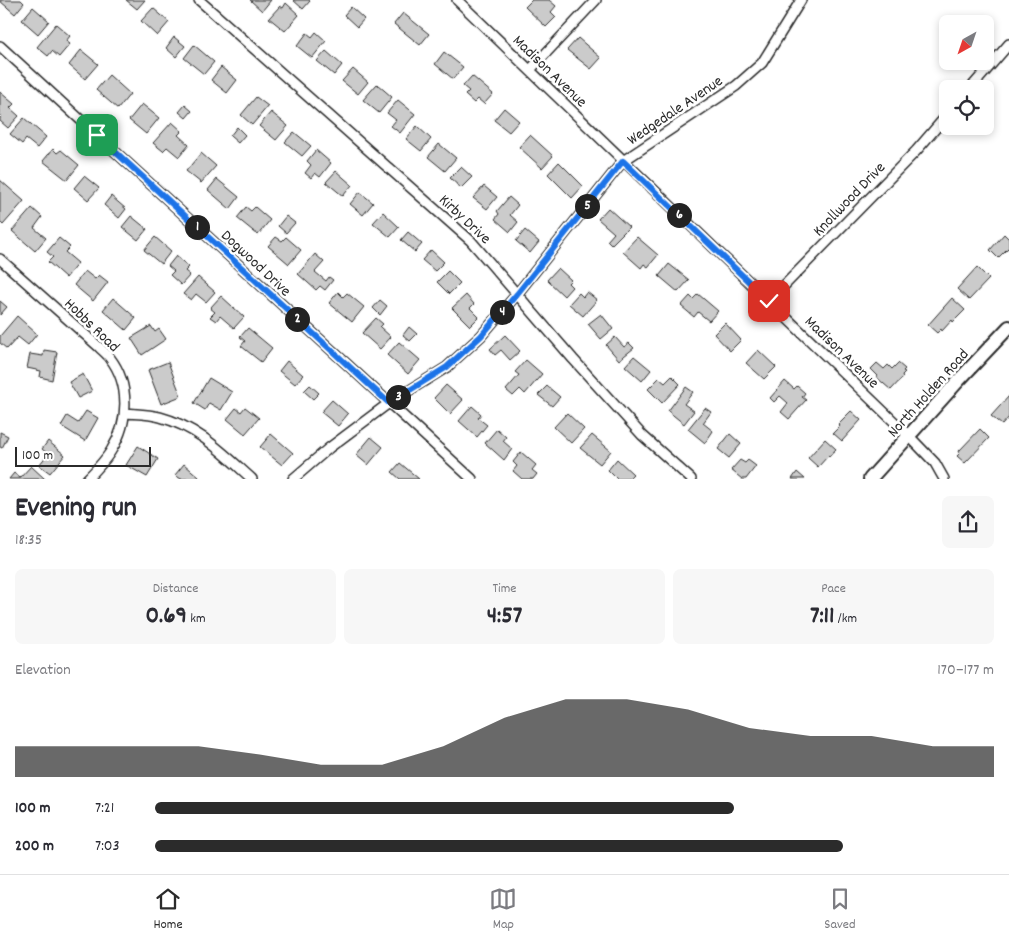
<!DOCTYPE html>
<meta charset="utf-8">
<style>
:root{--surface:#fff;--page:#f7f7f7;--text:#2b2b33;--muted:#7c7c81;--line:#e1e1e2;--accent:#2b2b2b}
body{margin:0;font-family:Dekko,sans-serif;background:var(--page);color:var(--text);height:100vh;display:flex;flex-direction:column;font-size:19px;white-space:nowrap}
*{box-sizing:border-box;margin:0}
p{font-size:16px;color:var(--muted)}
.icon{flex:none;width:28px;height:28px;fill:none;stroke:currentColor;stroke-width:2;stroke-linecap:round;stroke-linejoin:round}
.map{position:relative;height:479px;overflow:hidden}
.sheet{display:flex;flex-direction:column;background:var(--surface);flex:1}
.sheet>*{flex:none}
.needle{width:32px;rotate:220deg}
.tools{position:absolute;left:939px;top:15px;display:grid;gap:10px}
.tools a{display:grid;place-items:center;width:55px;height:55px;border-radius:8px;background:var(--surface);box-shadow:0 2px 8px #0003;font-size:25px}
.scale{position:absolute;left:15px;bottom:12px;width:136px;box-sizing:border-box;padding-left:5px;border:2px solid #2b2b2b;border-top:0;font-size:14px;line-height:18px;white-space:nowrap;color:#2b2b2b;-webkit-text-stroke:4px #fff;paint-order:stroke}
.pin{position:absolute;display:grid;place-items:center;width:42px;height:42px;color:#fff;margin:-21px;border-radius:10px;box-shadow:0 2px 8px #0006}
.km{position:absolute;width:25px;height:25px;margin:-12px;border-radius:50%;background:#222;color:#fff;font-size:14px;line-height:25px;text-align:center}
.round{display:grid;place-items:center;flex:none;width:52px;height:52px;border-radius:8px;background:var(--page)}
.head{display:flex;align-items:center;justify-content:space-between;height:85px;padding:0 15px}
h1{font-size:28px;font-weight:800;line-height:38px}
.stats{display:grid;grid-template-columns:repeat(3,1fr);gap:8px;height:85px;padding:5px 15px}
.stats div{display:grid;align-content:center;border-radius:8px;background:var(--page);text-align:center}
.stats b{font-size:25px;font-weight:800}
.stats small{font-size:14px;font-weight:400}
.stats p{font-size:14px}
.chart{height:140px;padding:10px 15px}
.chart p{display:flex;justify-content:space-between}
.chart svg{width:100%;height:90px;margin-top:5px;fill:var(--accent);opacity:.7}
ul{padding:0 15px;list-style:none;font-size:16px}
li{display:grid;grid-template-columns:80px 60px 1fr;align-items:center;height:38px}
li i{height:12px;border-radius:6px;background:var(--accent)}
.tab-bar{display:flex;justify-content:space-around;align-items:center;height:70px;border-top:1px solid var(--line);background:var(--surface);font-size:14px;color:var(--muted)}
.tab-bar a{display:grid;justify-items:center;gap:2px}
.tab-bar .on{color:var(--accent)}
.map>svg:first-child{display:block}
</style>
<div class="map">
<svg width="1009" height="479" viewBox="0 0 1009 479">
<rect width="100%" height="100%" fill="#fff"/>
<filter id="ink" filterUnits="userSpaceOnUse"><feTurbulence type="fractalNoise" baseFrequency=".02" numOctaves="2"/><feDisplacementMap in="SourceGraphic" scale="10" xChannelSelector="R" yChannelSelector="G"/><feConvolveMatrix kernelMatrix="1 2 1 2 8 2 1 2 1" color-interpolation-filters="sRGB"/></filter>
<g filter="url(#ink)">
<!-- building -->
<path fill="#cbcbcb" stroke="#2b2b2b" d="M0 0H21L24 3 15 14 0 1Z
M126 0H145L137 9Z
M250 0H271L262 11Z
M293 0H309L310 1 303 9Z
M532 0H549L556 6 551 12 556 17 546 27 525 7Z
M286 3 299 15 285 31 269 18 280 6 283 8Z
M33 7 49 21 38 34 22 20Z
M351 7 364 19 357 27 344 15Z
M153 8 169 22 157 36 141 21Z
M403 13 429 34 420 45 394 24Z
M56 24 70 36 66 41 70 44 59 57 52 51 48 56 37 47Z
M316 32 326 41 312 58 297 46 307 33 312 37Z
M174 37 185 46 176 57 166 48Z
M578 38 601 58 591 69 567 50Z
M194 45 214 62 204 74 184 58Z
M81 50 98 64 85 79 69 65Z
M326 51 342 65 334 75 317 61Z
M444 52 463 67 453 79 435 64Z
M221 67 237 80 227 93 211 80Z
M353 69 368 82 358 94 342 81Z
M109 75 130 94 118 109 96 90Z
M472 76 493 94 484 104 478 99 474 103 465 95 469 91 463 86Z
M377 84 392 97 379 113 363 100Z
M0 92 14 104 10 108 19 116 8 128 0 121V118L2 116 0 115Z
M256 97 268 106 252 125 241 115Z
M398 100 415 114 400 133 391 126 396 120 387 113Z
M142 104 159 118 146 134 129 120Z
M185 105 192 111 186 118 179 112Z
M504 108 519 121 509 132 494 120Z
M271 112 288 126 276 140 259 126Z
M24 118 46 137 37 148 26 139 22 144 10 134Z
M172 122 182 131 178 135 189 145 179 157 167 147 163 151 153 143Z
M417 126 431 139 421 151 406 139Z
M237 127 245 135 238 143 230 136Z
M294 132 311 146 302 156 285 142Z
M530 135 553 156 542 168 519 147Z
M439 144 456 158 445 171 428 157Z
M53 149 57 153 61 150 79 165 67 180 43 161Z
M316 150 331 163 320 177 315 173 311 178 305 173 311 165 307 161Z
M201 153 216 166 201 183 186 171Z
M559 162 583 186 572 198 548 174Z
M461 167 472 177 461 188 450 178Z
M336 171 352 185 343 196 326 182Z
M84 176 99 188 88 200 74 188Z
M217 179 239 197 230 209 208 190Z
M0 180 24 201 3 225 0 222Z
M484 186 497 197 487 209 473 198Z
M360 192 373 203 363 215 350 204Z
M111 196 126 209 119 218 104 205Z
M509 197 518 205 510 215 518 222 510 232 495 219 499 214 497 211Z
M246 207 251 211 255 207 270 220 258 235 237 218Z
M32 208 42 217 34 228 46 238 35 251 12 231Z
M608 208 629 227 611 245 607 241 614 233 598 219Z
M383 212 399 227 390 237 373 223Z
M131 216 147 229 138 240 122 227Z
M286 216 295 223 286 233 278 226Z
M525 230 539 242 530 253 516 241Z
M408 232 422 244 415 252 401 240Z
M1004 234 1009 239V249L1008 248 998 258 990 250Z
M155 237 171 251 161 264 144 250Z
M276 237 282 241 286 237 301 250 289 264 268 246Z
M637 237 658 255 648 267 644 264 641 268 623 252Z
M59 238 70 247 65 252 78 263 66 278 48 262 53 257 47 252Z
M431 250 444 262 435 271 422 260Z
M315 254 324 262 315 272 326 281 329 277 333 280 325 290 320 286 316 290 298 274Z
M176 256 189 267 185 271 190 275 181 285 170 275 174 271 168 266Z
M669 264 689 280 678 292 659 276Z
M977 267 989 279 969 300 957 289Z
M558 268 571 280 568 283 572 287 564 296 547 280Z
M85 271 95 279 99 275 108 282 93 301 74 285Z
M448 271 460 283 449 294 437 282Z
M198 277 215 292 206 302 196 294 191 300 183 294Z
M338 292 343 297 347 293 364 307 352 322 329 303Z
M587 292 597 300 583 316 569 304 579 293 583 297Z
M698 294 718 311 709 321 698 312 694 317 681 306 690 296 693 299Z
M466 295 474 304 470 308 479 317 470 326 452 308Z
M221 296 244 317 234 328 220 316 216 321 210 317 215 312 210 308Z
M113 298 136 318 126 330 103 310Z
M952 298 965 310 953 322 952 320 942 331 941 329 937 333 928 325Z
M380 300 387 306 380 315 373 308Z
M0 301 7 307 0 315Z
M601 314 613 329 601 339 588 324Z
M17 316 37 334 28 345 18 337 7 349 0 343V336Z
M376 318 383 324 380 327 391 337 380 349 362 333Z
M725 323 741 340 730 351 714 334Z
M151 326 155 332 159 329 166 339 142 355 131 338Z
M409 327 417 334 410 341 403 335Z
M248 328 272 348 261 362 241 346 245 341 240 337Z
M505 335 520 351 510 360 501 350 495 355 490 349Z
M615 337 624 347 629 343 634 348 619 360 606 345Z
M399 342 420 360 408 374 387 355Z
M44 350 57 352 52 380 40 377 41 371 27 368 30 354 43 356Z
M758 350 776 367 764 379 746 363Z
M634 356 651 370 642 381 625 366Z
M526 360 542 374 525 394 520 389 513 396 506 390 519 375 515 372Z
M287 361 303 375 295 384 279 371Z
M168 362 181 396 161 404 148 370Z
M877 363 884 369 888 365 892 369 898 363 905 369 903 371 905 372 902 375 903 377 891 390 876 377 878 376 871 369Z
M83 374 92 391 78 398 69 382Z
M672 376 680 384 662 403 648 389 659 378 665 383Z
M209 378 232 392 221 410 209 403 205 410 194 403Z
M785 381 794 389 797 386 805 393 802 397 806 400 789 419 781 412 788 403 780 396 774 402 770 398Z
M310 385 319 393 313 399 304 391Z
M446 385 463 400 450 414 434 398Z
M547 386 560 397 552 406 538 395Z
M686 387 693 392 684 404 694 411 684 424 668 411Z
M1009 396V417L1002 425 991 416Z
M332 400 348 414 338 426 321 412Z
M472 406 481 414 478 418 487 425 477 437 459 421Z
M245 407 259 418 245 434 227 419 236 408 241 412Z
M705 408 711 412 703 423 713 431 705 443 688 429Z
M86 411 98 418 85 441 61 426 67 416 78 423Z
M851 411 861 420 842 441 833 433 840 426 838 424Z
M567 413 584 429 571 443 554 427Z
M497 429 506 437 503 441 512 449 504 460 485 443Z
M980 429 989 438 965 463 957 456 960 453 959 451Z
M0 432 8 436 2 448 0 447Z
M271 434 293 453 282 465 260 447Z
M730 434 741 444 729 458 718 449Z
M592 435 611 451 600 464 580 448Z
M371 437 383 447 368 465 356 455Z
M825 439 836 449 829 457 828 456 818 467 808 458Z
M48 441 65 455 50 473 39 465 48 454 42 449Z
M138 446 158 459 147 477 126 465Z
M521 452 536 465 532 470 537 474 533 479H522L513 471 517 466 513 462Z
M617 459 633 474 628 479H617L608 470Z
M740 460 745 463 748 460 756 466 746 479H742L731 470Z
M400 463 419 479H400L392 472Z
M184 464 199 477 198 479H181L175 475Z
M31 466 45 479H9L14 473 20 478Z
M797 472 805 479H792Z"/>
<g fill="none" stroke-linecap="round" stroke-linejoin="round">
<defs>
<path id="street" d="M199 0 471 241 573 359 642 435 691 479
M457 0 909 436 935 463 944 479
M0 46 472 479
M530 70 596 0
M970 89 1009 44
M0 259 99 347C103 351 107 354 110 358 130 384 129 422 112 449 106 460 96 470 87 479
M769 301 916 151 948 114
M125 413C137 414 149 414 160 417 198 427 224 454 252 479
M293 479 329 448 389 403 447 367 481 336 517 294 623 161 736 86 762 63 801 0"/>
<path id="secondary" d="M870 479 959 380 1009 327"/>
</defs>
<!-- street casing -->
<use href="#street" stroke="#2b2b2b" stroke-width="12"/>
<!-- secondary casing -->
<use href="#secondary" stroke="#2b2b2b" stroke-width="16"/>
<!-- street -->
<use href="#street" stroke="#fff" stroke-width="9"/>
<!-- secondary -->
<use href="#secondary" stroke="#fff" stroke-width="12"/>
</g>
</g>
<g fill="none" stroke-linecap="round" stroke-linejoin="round" filter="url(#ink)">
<defs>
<path id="route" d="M97 135 389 403 447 367 481 336 517 294 623 161 769 301"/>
</defs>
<!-- route casing -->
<use href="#route" stroke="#fff" stroke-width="10"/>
<!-- route -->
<use href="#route" stroke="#1a73e8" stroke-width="6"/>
</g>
<g text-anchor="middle" stroke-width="5" stroke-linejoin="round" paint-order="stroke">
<!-- street labels -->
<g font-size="16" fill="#2b2b2b" stroke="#fff">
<text transform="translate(551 70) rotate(44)" y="6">Madison Avenue</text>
<text transform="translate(674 109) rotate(-34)" y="6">Wedgedale Avenue</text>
<text transform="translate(848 198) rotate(-46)" y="6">Knollwood Drive</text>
<text transform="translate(466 218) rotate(43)" y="6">Kirby Drive</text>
<text transform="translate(257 262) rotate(43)" y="6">Dogwood Drive</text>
<text transform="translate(93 324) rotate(44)" y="6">Hobbs Road</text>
<text transform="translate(843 351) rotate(44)" y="6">Madison Avenue</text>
<text transform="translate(927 392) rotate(-48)" y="6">North Holden Road</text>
</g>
</g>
</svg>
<div class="tools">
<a><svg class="needle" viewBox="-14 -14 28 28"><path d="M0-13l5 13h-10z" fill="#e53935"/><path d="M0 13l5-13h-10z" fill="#7c7c81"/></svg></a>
<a><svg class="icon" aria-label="locate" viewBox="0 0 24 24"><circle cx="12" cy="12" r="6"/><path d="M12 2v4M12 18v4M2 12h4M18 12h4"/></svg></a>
</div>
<div class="scale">100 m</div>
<div class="pin" style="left:97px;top:135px;background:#1e9e55"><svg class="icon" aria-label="arrive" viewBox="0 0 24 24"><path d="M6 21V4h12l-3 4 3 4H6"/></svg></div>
<div class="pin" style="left:769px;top:301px;background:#d93025"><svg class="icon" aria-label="check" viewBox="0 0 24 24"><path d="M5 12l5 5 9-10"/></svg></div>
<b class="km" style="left:197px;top:227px">1</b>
<b class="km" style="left:297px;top:319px">2</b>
<b class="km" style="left:398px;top:397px">3</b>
<b class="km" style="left:502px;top:312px">4</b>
<b class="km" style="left:587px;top:206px">5</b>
<b class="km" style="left:679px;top:215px">6</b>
</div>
<section class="sheet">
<div class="head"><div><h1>Evening run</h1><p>18:35</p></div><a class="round"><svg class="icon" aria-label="share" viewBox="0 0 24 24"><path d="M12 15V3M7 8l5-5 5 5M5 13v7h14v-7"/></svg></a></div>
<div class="stats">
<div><p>Distance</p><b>0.69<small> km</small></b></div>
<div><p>Time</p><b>4:57</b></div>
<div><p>Pace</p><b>7:11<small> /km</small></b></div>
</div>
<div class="chart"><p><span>Elevation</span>170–177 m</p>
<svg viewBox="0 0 160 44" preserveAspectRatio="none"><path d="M0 44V29L10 29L20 29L30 29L40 33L50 38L60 38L70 29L80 15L90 6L100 6L110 11L120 20L130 24L140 24L150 29L160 29V44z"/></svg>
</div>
<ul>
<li><b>100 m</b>7:21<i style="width:69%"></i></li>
<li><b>200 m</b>7:03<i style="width:82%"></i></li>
</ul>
</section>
<nav class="tab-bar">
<a class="on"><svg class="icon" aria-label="home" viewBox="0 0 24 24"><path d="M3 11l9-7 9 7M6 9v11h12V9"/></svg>Home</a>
<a><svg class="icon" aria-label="map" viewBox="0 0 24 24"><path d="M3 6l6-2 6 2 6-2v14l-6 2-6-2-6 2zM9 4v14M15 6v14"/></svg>Map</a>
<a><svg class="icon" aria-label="saved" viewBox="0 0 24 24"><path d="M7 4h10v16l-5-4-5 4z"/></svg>Saved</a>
</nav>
